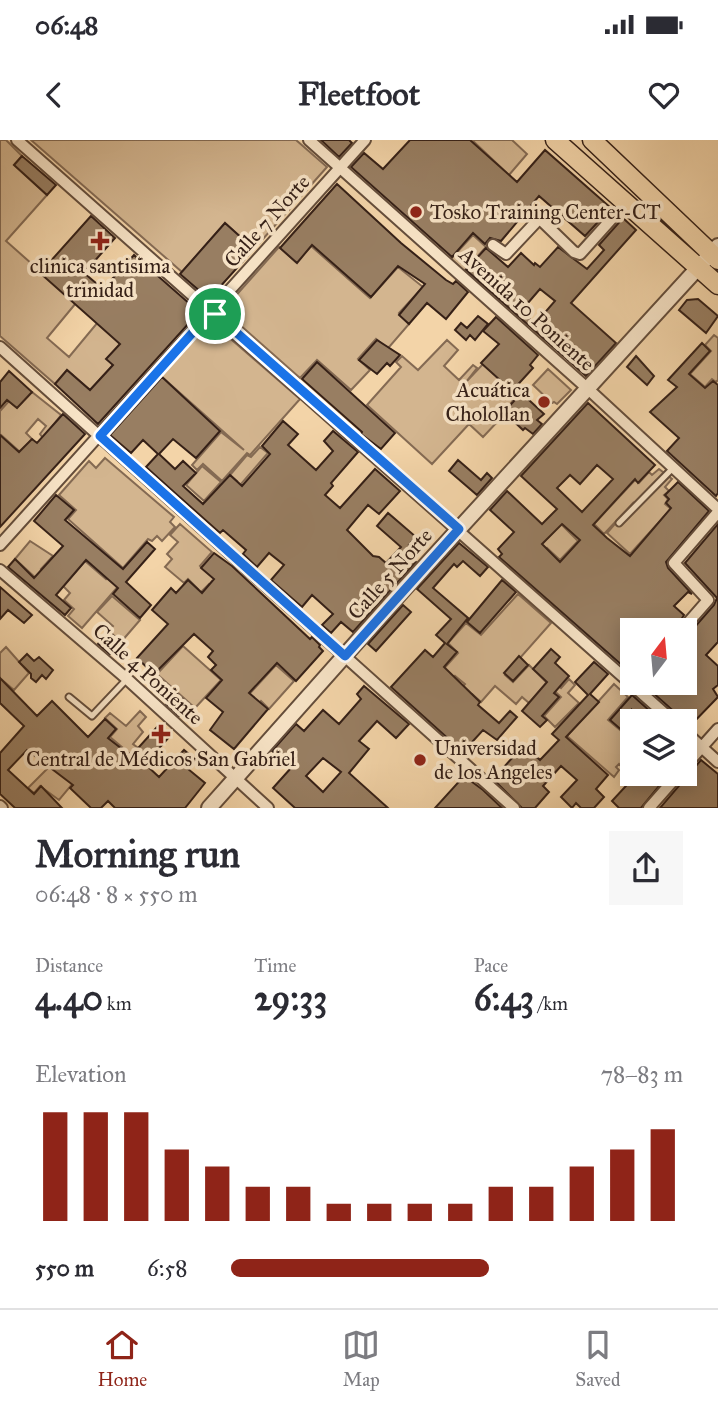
<!DOCTYPE html>
<meta charset="utf-8">
<style>
:root{--surface:#fff;--page:#f7f7f7;--text:#2b2b33;--muted:#7c7c81;--line:#e1e1e2;--accent:#8f2418}
body{margin:0;font-family:"IM FELL Great Primer",serif;background:var(--page);color:var(--text);height:100vh;display:flex;flex-direction:column;font-size:26px;white-space:nowrap}
*{box-sizing:border-box;margin:0}
p{font-size:23px;color:var(--muted)}
.icon{flex:none;width:38px;height:38px;fill:none;stroke:currentColor;stroke-width:2;stroke-linecap:round;stroke-linejoin:round}
.map{position:relative;height:668px;overflow:hidden}
.drawer{display:flex;flex-direction:column;background:var(--surface);flex:1}
.drawer>*{flex:none}
.needle{width:46px;rotate:16deg}
.controls{position:absolute;left:620px;top:478px;display:grid;gap:14px}
.controls a{display:grid;place-items:center;width:77px;height:77px;border-radius:0px;background:var(--surface);box-shadow:0 4px 18px #0003;font-size:35px}
.pin{position:absolute;display:grid;place-items:center;width:60px;height:60px;color:#fff;margin:-30px;border:4px solid #fff;border-radius:50%;box-shadow:0 2px 7px #0007}
.round{display:grid;place-items:center;flex:none;width:74px;height:74px;border-radius:0px;background:var(--page)}
.headline{display:flex;align-items:center;justify-content:space-between;height:119px;padding:0 35px}
h1{font-size:38px;font-weight:700;line-height:52px}
.stats{display:grid;grid-template-columns:repeat(3,1fr);gap:10px;height:119px;padding:7px 35px}
.stats div{display:grid;align-content:center}
.stats b{font-size:35px;font-weight:700}
.stats small{font-size:19px;font-weight:400}
.stats p{font-size:19px}
.chart{height:196px;padding:14px 35px}
.chart p{display:flex;justify-content:space-between}
.chart svg{width:100%;height:126px;margin-top:7px;stroke:var(--accent);stroke-width:6}
ul{padding:0 35px;list-style:none;font-size:23px}
li{display:grid;grid-template-columns:112px 84px 1fr;align-items:center;height:52px}
li i{height:18px;border-radius:9px;background:var(--accent)}
.status{display:flex;justify-content:space-between;align-items:center;height:49px;padding:0 35px;background:var(--surface);direction:ltr}
.status svg{height:19px;fill:currentColor}
header{display:flex;justify-content:space-between;align-items:center;height:91px;padding:0 35px;background:var(--surface);font-size:32px;font-weight:700}
.menu{display:flex;justify-content:space-around;align-items:center;height:98px;border-top:2px solid var(--line);background:var(--surface);font-size:19px;color:var(--muted)}
.menu a{display:grid;justify-items:center;gap:4px}
.menu .selected{color:var(--accent)}
.map>svg:first-child{display:block}
</style>
<div class="status"><b>06:48</b><svg viewBox="0 0 49 12"><path d="M0 12V9h3v3zM5 12V6h3v6zM10 12V3h3v9zM15 12V0h3v12zM26 1h20v11H26zM47 4h2v5h-2z"/></svg></div>
<header><svg class="icon" aria-label="back" viewBox="0 0 24 24"><path d="M15 5l-7 7 7 7"/></svg>Fleetfoot<svg class="icon" aria-label="heart" viewBox="0 0 24 24"><path d="M12 20l-8-8c-3-5 5-10 8-4 3-6 11-1 8 4z"/></svg></header>
<div class="map">
<svg width="718" height="668" viewBox="0 0 718 668">
<rect width="100%" height="100%" fill="#f3d4a8"/>
<filter id="stains"><feTurbulence type="fractalNoise" baseFrequency=".00286" numOctaves="4"/><feColorMatrix values="0 0 0 0 .2 0 0 0 0 .09 0 0 0 0 .02 0 0 0 .5 -.17"/></filter>
<radialGradient id="worn" r=".72"><stop offset=".6" stop-color="#630" stop-opacity="0"/><stop offset="1" stop-color="#630" stop-opacity=".3"/></radialGradient>
<!-- green -->
<path fill="#d3b58f" stroke="#846a53" stroke-width="2" d="M0 0H6L22 16 14 25 47 55 6 101 76 163 47 198 69 217 98 182 120 204 107 219 113 225 90 250 67 230 55 244 0 196Z
M31 0H296L327 27 254 109 225 83 182 132Z
M472 0H512L527 14 509 35Z
M473 95 486 107 463 132 450 120Z
M311 106 370 158 398 127 423 147 399 173 409 184 390 206 387 208 376 199 358 219 370 230 351 250 317 220 300 238 223 170 279 107 296 122Z
M210 181 300 259 250 315 247 313 222 341 203 324 197 330 192 325 221 292 244 310 161 236Z
M714 195 718 198V240L716 242 712 239 705 247 690 234 711 211 705 205Z
M447 200 458 210 444 226 459 240 473 225 477 228 466 242 483 224 516 247 508 256 513 261 498 277 500 279 483 297 469 284 432 324 367 265 401 227 396 222 402 216 418 230Z
M548 229 571 250 557 264 554 262 552 263 533 245Z
M32 252 61 275 43 298 40 294 46 286 38 279 26 293 32 299 20 312 0 294V271L9 261 17 268Z
M260 307 268 313 214 375 210 372 237 341 230 335 247 315 251 317Z
M105 318 174 377 170 382 175 387 162 401 157 396 152 401 148 399 123 428 68 379 76 370 59 355 89 321 96 328Z
M202 326 221 342 204 361 186 345Z
M659 329 672 339 665 347 669 351 664 355 668 359 665 364 671 369 630 414 607 393 634 362 604 394 594 384 635 340 639 343 649 332 652 335Z
M180 384 212 412 200 426 221 444 216 450 209 444 198 455 192 456 198 449 188 439 184 443 165 427 172 419 167 414 178 402 170 395Z
M561 384 578 401 560 420 547 408 528 428 523 424Z
M30 401 53 416 41 429 45 433 38 440 15 419Z
M85 421 106 439 118 426 128 435 82 488 68 476 74 469 64 460 70 453 63 446Z
M518 454 551 483 505 535 513 542 529 525 547 543 529 563 522 557 516 564 495 546 481 562 472 554H456L465 544 455 536 449 543 439 534 458 513 448 503 466 483 481 495Z
M112 456 140 480 121 502 109 491 113 486 97 472Z
M183 506 221 540 195 568 157 534Z
M6 507 29 533 14 550 2 540 0 541V513Z
M276 525 294 541 269 569 261 561 254 569 244 560Z
M569 539 575 545 568 553 579 563 555 587 544 576 561 557 547 544 553 541 561 548Z
M614 544 628 557 608 580 632 600V616L622 627 619 624 616 627 619 630 614 637 567 596Z
M140 571 146 577 138 586 143 592 133 604 138 608 132 615 127 612 106 636 100 631 122 607 110 597 117 589 105 578 110 573 126 586Z
M50 626 79 636 59 660 40 646 34 653 28 648Z"/>
<!-- building -->
<path fill="#987e62" stroke="#352017" stroke-width="2" fill-rule="evenodd" d="M321 0H349L352 3 339 17Z
M410 0H470L517 42 545 10 611 68 585 96 539 56 501 101 490 98 485 104 473 93 452 117 351 27 364 13 383 29Z
M22 16 56 45 47 55 14 25Z
M337 44 401 103 446 140 453 144 456 141 468 152 446 179 427 163 409 184 399 175 425 144 398 126 371 157 312 105 297 123 280 108Z
M91 76 115 98 84 133 103 149 134 115 199 172 98 284 55 244 67 230 90 250 113 225 106 219 120 204 40 133Z
M623 78 636 90 571 163 616 203 586 236 466 130 486 108 508 127 521 113 534 125 535 123 540 127 558 107 587 129 604 110 599 105ZM540 149 555 161 535 184 521 171Z
M225 83 254 109 209 159 180 134Z
M698 159 718 176 706 193 679 170 687 160Z
M478 176 488 184 475 200 470 195 466 200 455 190 461 183 467 188Z
M496 177 538 215 530 225 533 228 512 251 481 223 499 204 483 191Z
M377 200 400 215 390 226 387 223 377 234 359 220Z
M702 203 710 211 689 234 705 248 713 241 718 245V353L716 356 667 311 679 298 650 272 677 247 668 240Z
M636 216 654 236 647 245 627 227Z
M317 222 395 293 381 309 361 294 362 292 302 239Z
M9 231 32 252 17 268 7 260 0 268V242Z
M162 237 220 291 196 318 173 299 159 314 175 329 183 321 196 333 183 346 203 364 230 335 242 346 270 314 262 306 283 281 298 294 288 305 316 330 333 311 324 301 333 291 358 312 331 343 333 346 325 355 340 368 375 329 400 351 379 374 368 365 347 390 373 416 379 417 386 423 401 407 377 386 388 373 416 397 409 405 415 410 410 416 416 422 353 492 341 482 331 493 322 485 333 474 312 455 302 467 271 440 284 425 269 413 257 427 243 414 246 410 223 390 220 393 175 353 146 327 158 314 143 300 131 313 110 295Z
M516 248 544 274 537 280 542 284 533 294 525 288 523 290 504 272 514 261 508 256Z
M588 263 655 325 638 343 635 339 593 385 607 398 630 416 671 368 666 363 669 359 665 355 678 342 709 371 666 422 668 428 692 454 688 452 674 466 684 475 679 483 682 490H632V534L499 417 502 414 498 409 514 392 490 370 507 351 542 384 557 369 521 336ZM597 325 613 339 582 372 557 348 570 335 580 344ZM562 384 580 400 560 422 542 404Z
M63 274 85 294 0 387V295L19 312 32 299 37 303Z
M458 320 481 340 487 333 492 338 477 355 449 331Z
M56 355 74 370 65 380 123 429 147 402 155 409 126 442 151 465 140 478 113 454 118 448 86 420 56 455 71 468 65 475 8 427 15 419 34 438 63 406 34 381Z
M718 384V502L706 515 718 526V545L713 549 718 557 690 586 681 581 678 575 642 543 684 542V511L691 503 684 497V491L693 489 714 465 717 458 685 423Z
M459 403 488 427 480 436 463 421 457 427 454 424 433 448 468 478 447 504 457 512 444 527 480 562 478 565 499 583 510 571 517 577 497 600 483 590 463 612 391 547 425 510 433 517 445 503 436 495 451 479 417 449Z
M214 413 232 426 310 499 312 497 320 505 319 507 323 511 296 541 277 523 249 553 268 569 234 609 210 590 223 572 206 558 222 540 211 530 216 525 208 517 213 511 194 494 154 534 137 518 168 484 152 470 171 448 176 453 188 440 202 453 214 439 201 428Z
M502 440 516 452 480 493 467 482Z
M0 447 32 475 24 483 8 470 0 479Z
M403 465 411 472 376 511 368 504Z
M109 492 121 502 110 514 98 504Z
M551 509 560 517 555 523 569 536 554 553 559 557 542 576 547 580 540 587 522 571 547 542 533 529Z
M27 514 34 521 39 517 53 530 46 539 42 535 36 542 31 538V534L19 522Z
M519 516 528 525 513 541 504 533Z
M594 522 608 534 590 554 599 562 566 597 608 635 596 649 604 657 594 668H581L576 663 572 668 561 657 577 640 561 626 543 646 549 652 535 668H522L493 639 524 605 540 620 559 600 552 594 588 555 575 542Z
M0 538 37 576 52 561 88 597 105 579 116 589 108 598 131 616 158 586 170 596 145 624 159 637 184 610 196 620 188 629 205 643 185 668H115L108 661 101 668H91L70 648 73 645 27 610 8 630 34 654 41 646 62 668H15L0 654V613L24 586 0 563Z
M364 546 409 584 396 598 377 581 359 601 369 609 349 633 388 668H295L273 648 291 628 272 611 296 584 304 591 323 570 339 584 361 559 357 554ZM323 618 341 632 323 652 306 636Z
M176 553 189 565 179 576 166 564Z
M632 555 661 581H644L632 570V599L610 580Z
M701 620 718 634V668H660Z
M637 634H669L641 668H619L612 661Z
M464 636 483 650 502 668H435Z"/>
<g fill="none" stroke-linecap="round" stroke-linejoin="round">
<defs>
<path id="service" d="M619 383 672 329
M69 557 92 576 127 539"/>
<path id="minor" d="M17 0 673 581
M309 0 587 248 718 369
M493 105 506 114 537 81 541 80 574 112 580 114 625 64
M0 207 514 668
M0 405 365 0
M0 430 127 539 268 668
M687 484 708 460 674 423 718 372
M684 591 718 622
M684 627 718 589
M0 666 2 668
M649 668 679 634"/>
<path id="tertiary" d="M209 668 404 449 718 106"/>
<path id="primary" d="M555 0 718 145
M592 0 718 120"/>
</defs>
<!-- service casing -->
<use href="#service" stroke="#644d3b" stroke-width="9"/>
<!-- minor casing -->
<use href="#minor" stroke="#644d3b" stroke-width="14"/>
<!-- tertiary casing -->
<use href="#tertiary" stroke="#644d3b" stroke-width="18"/>
<!-- primary casing -->
<use href="#primary" stroke="#352017" stroke-width="21"/>
<!-- service -->
<use href="#service" stroke="#f7e3c6" stroke-width="5"/>
<!-- minor -->
<use href="#minor" stroke="#f7e3c6" stroke-width="10"/>
<!-- tertiary -->
<use href="#tertiary" stroke="#f7e3c6" stroke-width="14"/>
<!-- primary -->
<use href="#primary" stroke="#f3d4a8" stroke-width="18"/>
</g>
<g fill="none" stroke-linecap="round" stroke-linejoin="round">
<defs>
<path id="route" d="M212 171 459 389 345 516 100 296Z"/>
</defs>
<!-- route casing -->
<use href="#route" stroke="#fff" stroke-width="14"/>
<!-- route -->
<use href="#route" stroke="#1a73e8" stroke-width="9"/>
</g>
<!-- markers -->
<g fill="#8f2418" stroke="#f7e3c6" stroke-width="2.5">
<circle cx="416" cy="72" r="7"/>
<path d="M96.5 90.5h7v7h7v7h-7v7h-7v-7h-7v-7h7z"/>
<circle cx="544" cy="262" r="7"/>
<path d="M157.5 583.5h7v7h7v7h-7v7h-7v-7h-7v-7h7z"/>
<circle cx="420" cy="620" r="7"/>
</g>
<g text-anchor="middle" stroke-width="7" stroke-linejoin="round" paint-order="stroke">
<!-- poi labels -->
<g font-size="21" fill="#352017" stroke="#f7e3c6" text-anchor="start">
<text x="430" y="79">Tosko Training Center-CT</text>
<text x="100" y="133" text-anchor="middle">clinica santisima<tspan x="100" dy="24">trinidad</tspan></text>
<text x="530" y="257" text-anchor="end">Acuática<tspan x="530" dy="24">Cholollan</tspan></text>
<text x="434" y="615">Universidad<tspan x="434" dy="24">de los Angeles</tspan></text>
<text x="161" y="626" text-anchor="middle">Central de Médicos San Gabriel</text>
</g>
<!-- street labels -->
<g font-size="21" fill="#352017" stroke="#f7e3c6">
<text transform="translate(267 81) rotate(-48)" y="7">Calle 7 Norte</text>
<text transform="translate(527 169) rotate(42)" y="7">Avenida 10 Poniente</text>
<text transform="translate(390 434) rotate(-48)" y="7">Calle 5 Norte</text>
<text transform="translate(148 534) rotate(42)" y="7">Calle 4 Poniente</text>
</g>
</g>
<rect width="100%" height="100%" filter="url(#stains)"/>
<rect width="100%" height="100%" fill="url(#worn)"/>
</svg>
<div class="controls">
<a><svg class="needle" viewBox="-14 -14 28 28"><path d="M0-13l5 13h-10z" fill="#e53935"/><path d="M0 13l5-13h-10z" fill="#7c7c81"/></svg></a>
<a><svg class="icon" aria-label="layers" viewBox="0 0 24 24"><path d="M12 4l9 5-9 5-9-5zM3 14l9 5 9-5"/></svg></a>
</div>
<div class="pin" style="left:215px;top:174px;background:#1e9e55"><svg class="icon" aria-label="arrive" viewBox="0 0 24 24"><path d="M6 21V4h12l-3 4 3 4H6"/></svg></div>
</div>
<section class="drawer">
<div class="headline"><div><h1>Morning run</h1><p>06:48 · 8 × 550 m</p></div><a class="round"><svg class="icon" aria-label="share" viewBox="0 0 24 24"><path d="M12 15V3M7 8l5-5 5 5M5 13v7h14v-7"/></svg></a></div>
<div class="stats">
<div><p>Distance</p><b>4.40<small> km</small></b></div>
<div><p>Time</p><b>29:33</b></div>
<div><p>Pace</p><b>6:43<small> /km</small></b></div>
</div>
<div class="chart"><p><span>Elevation</span>78–83 m</p>
<svg viewBox="0 0 160 44" preserveAspectRatio="none"><path d="M5 44V6M15 44V6M25 44V6M35 44V19M45 44V25M55 44V32M65 44V32M75 44V38M85 44V38M95 44V38M105 44V38M115 44V32M125 44V32M135 44V25M145 44V19M155 44V12"/></svg>
</div>
<ul>
<li><b>550 m</b>6:58<i style="width:57%"></i></li>
</ul>
</section>
<nav class="menu">
<a class="selected"><svg class="icon" aria-label="home" viewBox="0 0 24 24"><path d="M3 11l9-7 9 7M6 9v11h12V9"/></svg>Home</a>
<a><svg class="icon" aria-label="map" viewBox="0 0 24 24"><path d="M3 6l6-2 6 2 6-2v14l-6 2-6-2-6 2zM9 4v14M15 6v14"/></svg>Map</a>
<a><svg class="icon" aria-label="saved" viewBox="0 0 24 24"><path d="M7 4h10v16l-5-4-5 4z"/></svg>Saved</a>
</nav>
